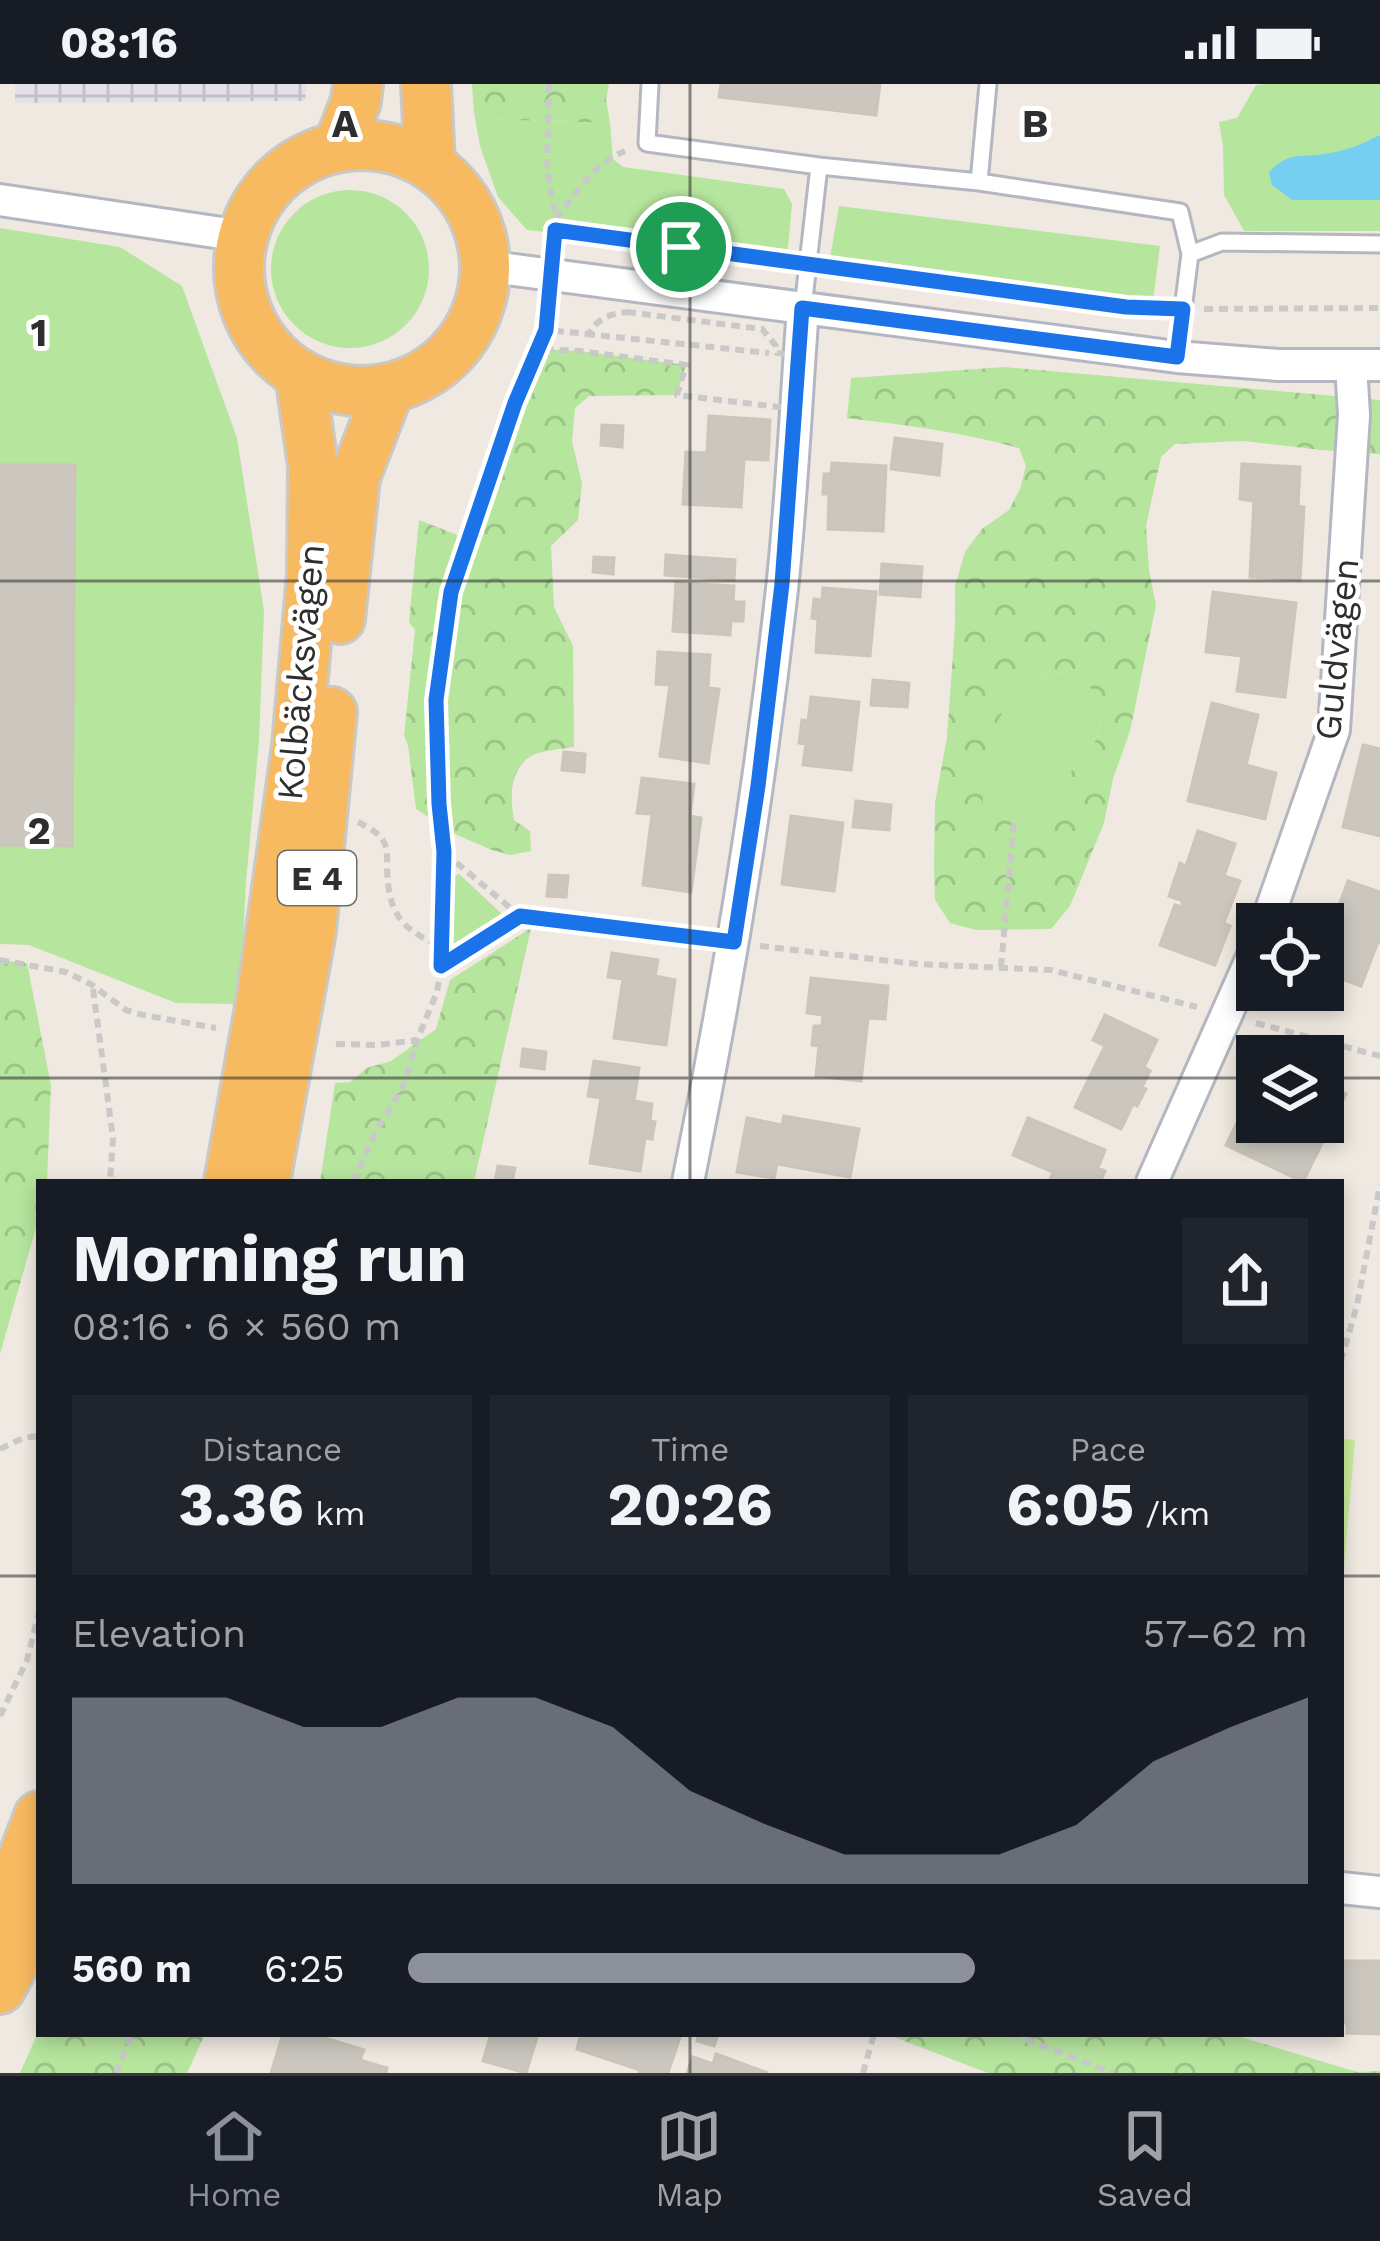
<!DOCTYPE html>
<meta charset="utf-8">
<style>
:root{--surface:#171b24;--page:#20242c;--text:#f1f3f6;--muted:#9ea1a6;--line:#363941;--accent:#8c9099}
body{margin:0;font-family:"Work Sans",sans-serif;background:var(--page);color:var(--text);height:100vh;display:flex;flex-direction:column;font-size:45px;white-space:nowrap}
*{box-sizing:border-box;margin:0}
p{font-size:39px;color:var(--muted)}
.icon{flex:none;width:66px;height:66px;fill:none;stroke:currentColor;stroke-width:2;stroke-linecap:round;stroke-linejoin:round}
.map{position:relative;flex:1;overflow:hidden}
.sheet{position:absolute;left:36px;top:1095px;width:1308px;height:858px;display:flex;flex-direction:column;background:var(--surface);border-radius:0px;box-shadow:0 6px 18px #0003}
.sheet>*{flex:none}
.buttons{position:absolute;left:1236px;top:819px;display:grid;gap:24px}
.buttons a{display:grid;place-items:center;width:108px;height:108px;border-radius:0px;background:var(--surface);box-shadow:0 6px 18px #0003;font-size:60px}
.pin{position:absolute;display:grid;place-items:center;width:102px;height:102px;color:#fff;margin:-51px;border:6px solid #fff;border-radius:50%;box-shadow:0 3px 12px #0007}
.round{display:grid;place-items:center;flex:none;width:126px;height:126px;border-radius:0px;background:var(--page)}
.headline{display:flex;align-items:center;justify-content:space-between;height:204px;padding:0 36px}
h1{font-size:66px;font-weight:700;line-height:90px}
.stats{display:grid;grid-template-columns:repeat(3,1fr);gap:18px;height:204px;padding:12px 36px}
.stats div{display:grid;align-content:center;border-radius:0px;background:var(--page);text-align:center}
.stats b{font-size:60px;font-weight:700}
.stats small{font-size:33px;font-weight:400}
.stats p{font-size:33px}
.chart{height:336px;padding:24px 36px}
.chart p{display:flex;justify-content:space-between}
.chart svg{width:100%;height:216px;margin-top:12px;fill:var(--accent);opacity:.7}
ul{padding:0 36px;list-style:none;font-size:39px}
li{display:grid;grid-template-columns:192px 144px 1fr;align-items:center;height:90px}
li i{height:30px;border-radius:15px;background:var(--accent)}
.status{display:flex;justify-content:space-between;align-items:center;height:84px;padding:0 60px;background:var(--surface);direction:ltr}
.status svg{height:33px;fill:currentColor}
.dock{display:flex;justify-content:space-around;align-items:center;height:168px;border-top:3px solid var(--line);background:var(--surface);font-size:33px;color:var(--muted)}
.dock a{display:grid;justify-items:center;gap:6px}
.dock .selected{color:var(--accent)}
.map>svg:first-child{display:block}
</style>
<div class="status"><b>08:16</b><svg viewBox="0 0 49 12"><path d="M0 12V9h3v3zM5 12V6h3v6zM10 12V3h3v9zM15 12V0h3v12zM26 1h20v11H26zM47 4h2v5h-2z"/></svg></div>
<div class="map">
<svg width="1380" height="1989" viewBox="0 0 1380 1989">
<defs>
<pattern id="industrial-grid" width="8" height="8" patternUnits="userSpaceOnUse" patternTransform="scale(3)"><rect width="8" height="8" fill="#e3e1e8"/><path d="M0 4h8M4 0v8" fill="none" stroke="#c3c1c7"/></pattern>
<pattern id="forest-crowns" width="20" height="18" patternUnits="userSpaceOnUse" patternTransform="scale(3)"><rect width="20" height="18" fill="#b6e59e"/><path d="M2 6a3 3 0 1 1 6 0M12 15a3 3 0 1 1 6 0" fill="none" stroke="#9dc588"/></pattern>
</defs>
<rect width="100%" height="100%" fill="#efe9e1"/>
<!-- industrial -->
<path fill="url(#industrial-grid)" d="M15 0H307L305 17 15 19Z"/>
<!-- green -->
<path fill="#b6e59e" d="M1268 0H1380V147H1244L1224 111 1223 63 1219 38 1237 34 1256 1Z
M474 28 504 36 610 39 613 75 623 83 784 105 792 120 787 174 527 146 498 113 480 62Z
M271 185a79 79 0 1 1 158 0a79 79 0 1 1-158 0Z
M839 122 1160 162 1153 217 829 180Z
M0 144 120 163 182 202 237 354 264 527 259 657 246 798 240 920 176 919 29 861 0 860Z
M1063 588 1089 600 1102 629 1095 658 1044 722 1014 737 982 726C981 681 990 621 1035 597 1043 593 1054 591 1063 588Z
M459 790 502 830C493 843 471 860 455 861L448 854 451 797 454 792Z"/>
<!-- forest -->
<path fill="url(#forest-crowns)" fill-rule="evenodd" d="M472 0H609L606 15 610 39 504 36 474 28Z
M538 265 580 267 686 281 677 311 589 312 575 324 572 358 582 399 578 436 551 462 554 523 573 562 574 663C562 665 544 666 533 671 509 684 510 713 514 736L530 747 531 767 510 771 492 766 457 751 416 725 408 661 404 652 415 546 409 538 419 436 468 455 515 319Z
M1004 283 1380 316V370L1321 366 1243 357 1175 360 1161 373 1146 442 1149 486 1156 521 1130 647 1113 695 1104 739 1070 822 1051 845 976 846 950 839 935 816 934 782 935 719 947 653 955 542V502L965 468 982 445 1009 426 1020 405 1026 382 1019 364C962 348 905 341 847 334L851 294ZM1063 588 1089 600 1102 629 1095 658 1044 722 1014 737 983 726C981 681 990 621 1035 597 1042 593 1054 591 1063 588Z
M531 844 474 1098H320L335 999 350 998 367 984 391 977 436 945 450 896Z
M0 876 27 879 51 1001 47 1098H39V1133L0 1270Z
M39 1946V1950H205L187 1989H20Z
M886 1950H1231L1357 1988 1380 1987V1989H988Z"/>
<!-- pitch -->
<path fill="#c9ec9a" d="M1341 1355 1355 1356 1341 1519Z"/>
<!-- water -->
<path fill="#75cff0" d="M1380 51V116H1292L1272 101 1269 88C1290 67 1299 74 1324 70 1345 67 1361 61 1380 51Z"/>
<!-- building -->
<path fill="#cbc7bf" stroke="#cbc5ba" stroke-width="3" d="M721 0H880L876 31 719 13Z
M709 332 770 336 768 376 744 375 741 423 683 420 686 368 707 369Z
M602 341 623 342 622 363 601 361Z
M895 354 942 360 939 391 891 385Z
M832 379 886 382 883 447 828 445 829 410H823L824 390H831Z
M1242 380 1300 383 1298 423H1304L1300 496 1250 493 1254 417 1240 415Z
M0 381H75L72 762 0 761Z
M666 471 735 476 734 496 665 491Z
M594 473 614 474 613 490 593 488Z
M882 480 922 483 920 513 880 510Z
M676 499 734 502 733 518H744L743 537H731L730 551 673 547Z
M823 504 876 508 870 572 816 568 818 535 812 534 814 515 822 516Z
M1213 508 1296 519 1285 613 1237 607 1242 572 1206 568Z
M658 568 710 571 708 604 719 605 708 679 660 672 670 601 656 600Z
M873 596 909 599 907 623 871 621Z
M811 613 859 618 851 686 803 681 806 660 799 659 802 636 808 637Z
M1212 619 1258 631 1246 681 1276 689 1265 735 1188 717Z
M1363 661 1380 665V752L1343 743Z
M564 668 585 670 584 688 562 686Z
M642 694 694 700 690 732 701 734 691 808 643 801 652 730 637 729Z
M856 717 891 721 889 746 853 743Z
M791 732 843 739 834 807 782 800Z
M1198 747 1235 760 1224 792 1240 797 1224 839 1230 842 1215 881 1160 861 1175 821 1181 823 1183 817 1169 812 1180 779 1186 782Z
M549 791 568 792 566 813 547 812Z
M1348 797 1380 808V859L1378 858 1361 902 1323 888V865Z
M612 869 658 876 655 892 675 896 666 961 614 954 623 895 608 893Z
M811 894 888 902 885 935 868 934 861 997 816 992 819 962 812 961 814 942H822L823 931 807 929Z
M1105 931 1157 956 1144 983 1150 987 1142 1003 1146 1005 1137 1022 1133 1020 1121 1045 1075 1023 1105 962 1093 956Z
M523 965 546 968 544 985 521 982Z
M594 977 639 984 634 1017 652 1020 650 1037 655 1038 652 1055 645 1054 640 1087 590 1079 601 1014 588 1012Z
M1323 999 1346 1010 1303 1098 1226 1061 1240 1033 1256 1041 1258 1038H1323Z
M784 1032 859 1045 850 1093 777 1080 774 1094 737 1088 747 1034 782 1041Z
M1028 1034 1105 1066 1098 1084 1105 1087 1100 1098H1049L1053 1088 1013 1071Z
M498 1082 515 1084 512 1098H495Z
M1342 1877H1380V1950L1347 1949V1939H1341Z
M283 1950H312L364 1966 360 1976 387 1984 386 1989H271Z
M491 1950H538L526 1989 483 1977Z
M581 1950H672L680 1953 668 1989H639L640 1986 577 1965Z
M699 1950H718L714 1962 697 1957Z
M716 1970 768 1989H687L693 1973 713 1980Z"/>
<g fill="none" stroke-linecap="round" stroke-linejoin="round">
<defs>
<path id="service" d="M650 0 647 59 819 82 979 98 988 0
M979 98 1180 128 1190 170 1177 273
M1190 170 1222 158 1380 160
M803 224 819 82"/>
<path id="minor" d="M0 116 242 152
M484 182 1177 273 1278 281H1380
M1266 840 1334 646 1354 331 1351 281
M688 1098C728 902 760 704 782 505 792 412 796 317 803 224
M1152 1098 1257 862
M1341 1804 1380 1808"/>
<path id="trunk" d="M426 0 430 80
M239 184a123 123 0 1 1 246 0a123 123 0 1 1-246 0Z
M339 61 356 17 358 0
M340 535 355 393 389 305
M229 1098 261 918 297 662 312 490 313 382 300 290
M265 1098 311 847 332 628
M0 1835 39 1732
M0 1905 26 1856 39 1823"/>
</defs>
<!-- service casing -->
<use href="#service" stroke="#b4b7c1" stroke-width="21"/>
<!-- minor casing -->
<use href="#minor" stroke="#b4b7c1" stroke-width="36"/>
<!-- trunk casing -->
<use href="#trunk" stroke="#c9c9c9" stroke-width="54"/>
<!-- path -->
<path stroke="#c9c9c9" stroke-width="6" stroke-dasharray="9 6" stroke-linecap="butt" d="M549 0 547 87 556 135 553 163
M556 135C576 109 594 79 625 67
M555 146 785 178
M828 184 1126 223 1160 224
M1204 225 1380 224
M627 228 762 245 776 262 777 269 799 272 796 325 677 311 686 281 580 267 538 265 546 246 589 250C597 234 610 230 627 228Z
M586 250 769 269
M358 738C366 742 376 747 382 755 388 763 387 772 387 782 388 828 399 845 441 862
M445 769 520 832
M760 862 917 880 1051 886 1197 923
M0 876 66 888 92 901 126 926 143 931 216 944
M441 882 520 832 705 855
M1001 883 1014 737
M93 905 113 1054 110 1098
M1256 939 1380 972
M336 960 379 961 417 956
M353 1098 376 1047 403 1003 417 956 437 908 441 882 444 768 439 720 436 616 451 508 515 318 546 246 548 218
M1341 1277 1357 1221 1380 1101
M0 1365 23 1354 39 1352
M0 1632 27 1576 39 1528
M1012 1950 1113 1989
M116 1989 132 1950
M863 1989 874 1950"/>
<!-- service -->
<use href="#service" stroke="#fff" stroke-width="15"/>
<!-- minor -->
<use href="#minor" stroke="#fff" stroke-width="30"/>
<!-- trunk -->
<use href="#trunk" stroke="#f8ba60" stroke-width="48"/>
</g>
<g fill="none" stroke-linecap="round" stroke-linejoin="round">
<defs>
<path id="route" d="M555 146 1126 223 1183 225 1177 273 802 224 782 500 758 702 734 858 520 832 441 882 444 768 439 720 436 616 451 508 515 319 546 246Z"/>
</defs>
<!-- route casing -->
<use href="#route" stroke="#fff" stroke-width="24"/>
<!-- route -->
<use href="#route" stroke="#1a73e8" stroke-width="15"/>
</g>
<!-- grid -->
<path fill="none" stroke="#2e2e2e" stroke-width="3" stroke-opacity="0.55" d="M690 0V1098M0 497H1380M0 994H1257M1323 994H1380M0 1492H39M1341 1492H1380M690 1950V1989"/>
<g text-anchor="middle" stroke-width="10" stroke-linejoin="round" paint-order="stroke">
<!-- shield labels -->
<rect fill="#fff" stroke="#6d6d6d" stroke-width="3" x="278" y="767" width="78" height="54" rx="9"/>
<g font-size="33" font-weight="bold" fill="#2e2e2e">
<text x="317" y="806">E 4</text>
</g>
<!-- street labels -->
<g font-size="36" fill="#2e2e2e" stroke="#fff">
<text transform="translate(1336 565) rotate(-84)" y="13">Guldvägen</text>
<text transform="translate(300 588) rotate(-85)" y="13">Kolbäcksvägen</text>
</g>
</g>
<g font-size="39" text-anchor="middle" font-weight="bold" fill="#2e2e2e" stroke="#fff" stroke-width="10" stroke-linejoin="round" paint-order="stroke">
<text x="345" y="53">A</text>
<text x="1035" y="53">B</text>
<text x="39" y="262">1</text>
<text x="39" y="760">2</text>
</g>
</svg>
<div class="buttons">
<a><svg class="icon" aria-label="locate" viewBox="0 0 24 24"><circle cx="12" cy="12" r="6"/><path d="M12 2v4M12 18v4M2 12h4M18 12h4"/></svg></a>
<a><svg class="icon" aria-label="layers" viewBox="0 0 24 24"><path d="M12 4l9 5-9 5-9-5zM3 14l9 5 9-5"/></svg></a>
</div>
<div class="pin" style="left:681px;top:163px;background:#1e9e55"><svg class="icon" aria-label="arrive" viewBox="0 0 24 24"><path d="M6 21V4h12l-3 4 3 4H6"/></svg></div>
<section class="sheet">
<div class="headline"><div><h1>Morning run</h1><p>08:16 · 6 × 560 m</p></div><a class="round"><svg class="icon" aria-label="share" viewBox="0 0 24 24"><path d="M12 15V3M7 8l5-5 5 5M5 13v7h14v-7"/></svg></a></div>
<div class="stats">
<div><p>Distance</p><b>3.36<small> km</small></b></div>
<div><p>Time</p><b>20:26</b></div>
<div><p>Pace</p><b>6:05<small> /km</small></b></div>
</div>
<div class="chart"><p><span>Elevation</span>57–62 m</p>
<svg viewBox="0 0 160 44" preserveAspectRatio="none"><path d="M0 44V6L10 6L20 6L30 12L40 12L50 6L60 6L70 12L80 25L90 32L100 38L110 38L120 38L130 32L140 19L150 12L160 6V44z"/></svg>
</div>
<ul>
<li><b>560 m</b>6:25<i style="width:63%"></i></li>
</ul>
</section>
</div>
<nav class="dock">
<a class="selected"><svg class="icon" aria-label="home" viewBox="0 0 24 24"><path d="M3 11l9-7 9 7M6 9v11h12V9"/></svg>Home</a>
<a><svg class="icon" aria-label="map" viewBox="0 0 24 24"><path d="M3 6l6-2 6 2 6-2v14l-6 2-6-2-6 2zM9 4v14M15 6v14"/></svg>Map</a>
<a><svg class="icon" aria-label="saved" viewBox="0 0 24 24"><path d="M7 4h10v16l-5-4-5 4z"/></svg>Saved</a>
</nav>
